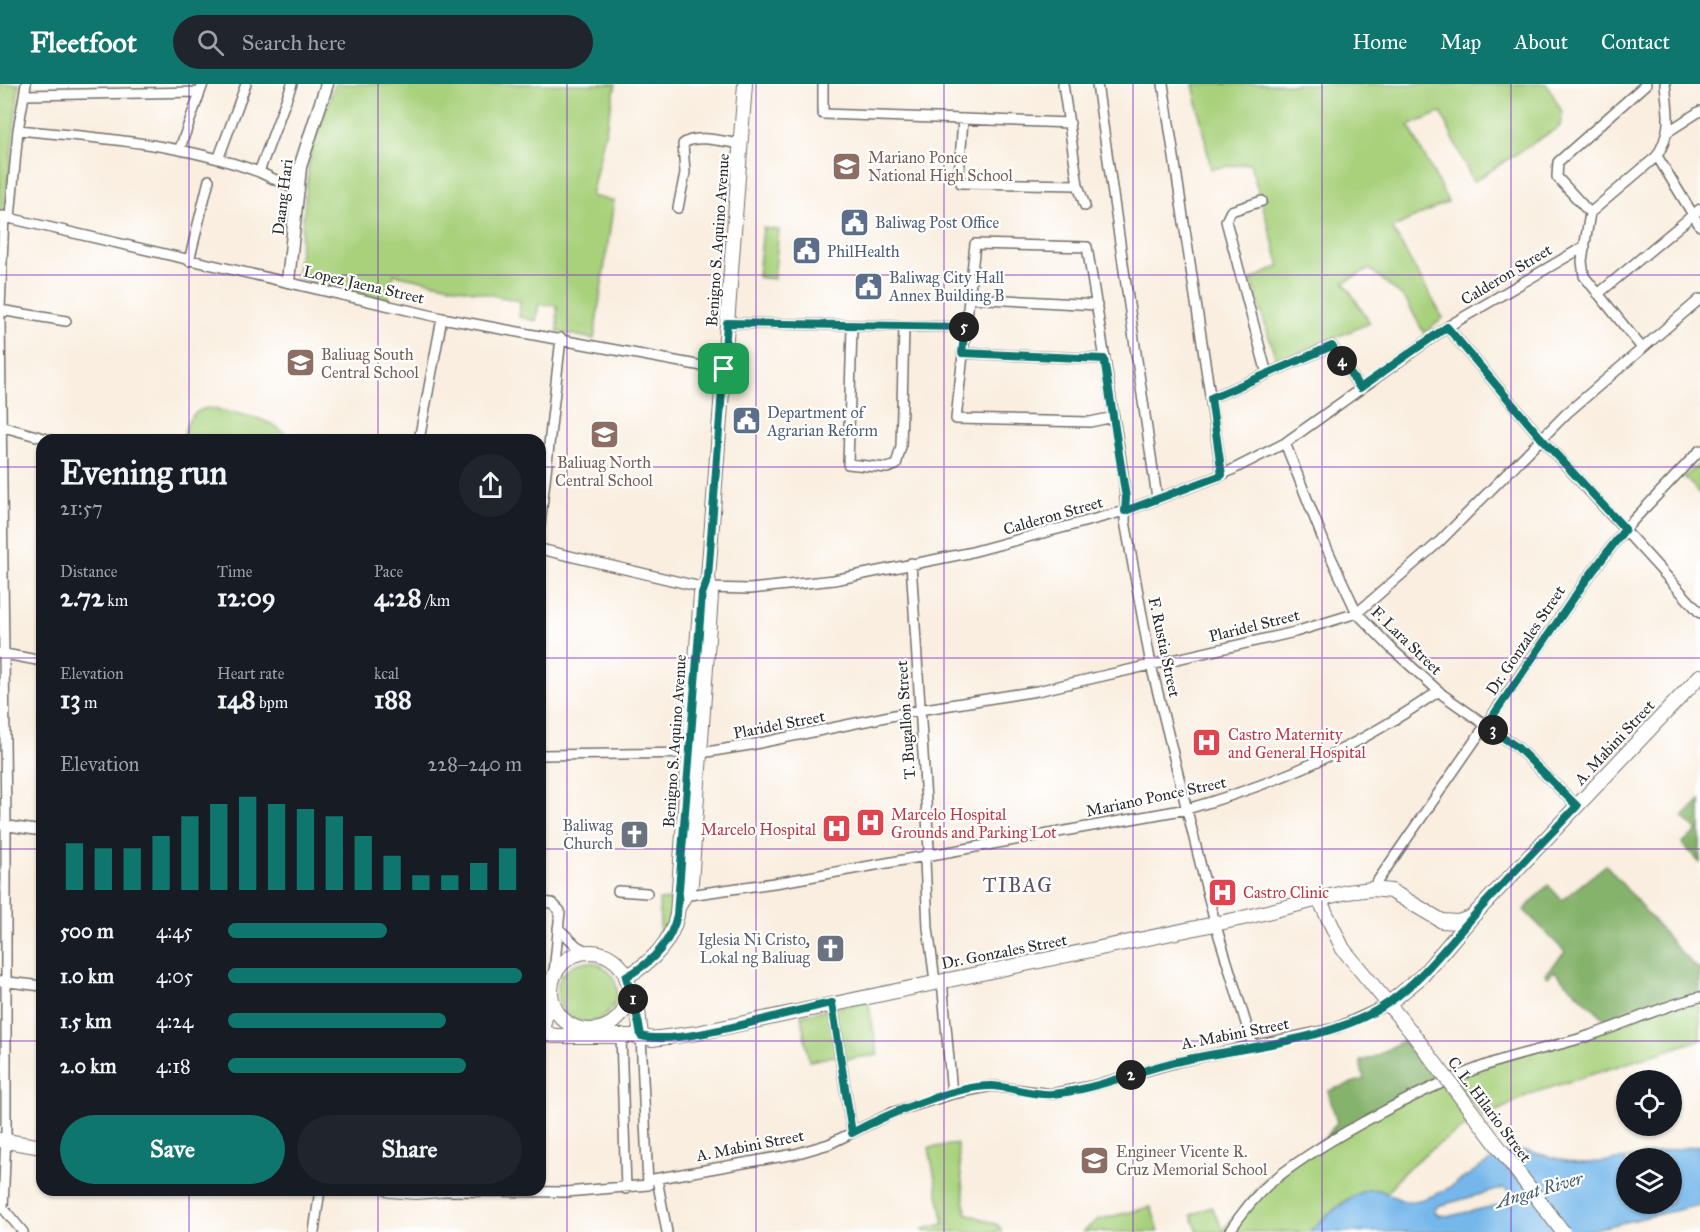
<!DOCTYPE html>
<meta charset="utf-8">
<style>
:root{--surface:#171b24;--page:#20242c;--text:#f1f3f6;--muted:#9ea1a6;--accent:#0f766e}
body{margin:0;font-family:"IM FELL Great Primer",serif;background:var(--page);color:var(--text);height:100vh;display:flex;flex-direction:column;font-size:22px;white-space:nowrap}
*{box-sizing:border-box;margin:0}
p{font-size:20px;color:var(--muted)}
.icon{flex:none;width:33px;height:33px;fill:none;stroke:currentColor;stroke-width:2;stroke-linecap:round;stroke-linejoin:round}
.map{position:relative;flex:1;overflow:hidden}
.details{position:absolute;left:36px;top:350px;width:510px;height:762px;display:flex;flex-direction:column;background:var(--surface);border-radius:18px;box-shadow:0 2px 4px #0004}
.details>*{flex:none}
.buttons{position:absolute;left:1616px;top:986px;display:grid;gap:12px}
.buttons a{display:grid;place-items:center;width:66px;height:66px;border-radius:50%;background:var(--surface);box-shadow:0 2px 4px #0004;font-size:30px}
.pin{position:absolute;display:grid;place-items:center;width:51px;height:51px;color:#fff;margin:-26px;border-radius:12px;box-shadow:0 3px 9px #0006}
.km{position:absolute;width:30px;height:30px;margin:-15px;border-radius:50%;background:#222;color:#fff;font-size:16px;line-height:30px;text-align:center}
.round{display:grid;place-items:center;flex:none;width:63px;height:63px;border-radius:32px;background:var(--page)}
.head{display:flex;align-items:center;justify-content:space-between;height:102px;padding:0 24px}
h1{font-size:33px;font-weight:700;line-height:45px}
.figures{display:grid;grid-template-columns:repeat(3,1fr);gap:9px;height:102px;padding:6px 24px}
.figures div{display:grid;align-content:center}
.figures b{font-size:26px;font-weight:700}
.figures small{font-size:16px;font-weight:400}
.figures p{font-size:16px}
.chart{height:168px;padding:12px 24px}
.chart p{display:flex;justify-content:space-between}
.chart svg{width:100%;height:108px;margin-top:6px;stroke:var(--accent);stroke-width:6}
.primary-button{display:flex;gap:12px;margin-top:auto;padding:12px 24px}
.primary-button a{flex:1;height:69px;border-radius:36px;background:var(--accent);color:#fff;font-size:24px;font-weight:700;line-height:69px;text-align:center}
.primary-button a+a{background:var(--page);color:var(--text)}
ul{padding:0 24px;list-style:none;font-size:20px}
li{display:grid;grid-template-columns:96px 72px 1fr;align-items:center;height:45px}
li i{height:15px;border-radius:8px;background:var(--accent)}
header{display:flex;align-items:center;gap:36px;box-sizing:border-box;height:84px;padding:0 30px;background:var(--accent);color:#fff}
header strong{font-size:28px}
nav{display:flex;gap:33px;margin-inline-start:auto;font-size:21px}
.search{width:420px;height:54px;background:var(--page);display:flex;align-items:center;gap:15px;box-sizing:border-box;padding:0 21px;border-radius:33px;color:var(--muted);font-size:22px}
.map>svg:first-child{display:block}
</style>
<header>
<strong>Fleetfoot</strong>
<div class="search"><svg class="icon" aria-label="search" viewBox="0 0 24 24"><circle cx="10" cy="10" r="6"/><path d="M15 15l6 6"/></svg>Search here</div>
<nav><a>Home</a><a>Map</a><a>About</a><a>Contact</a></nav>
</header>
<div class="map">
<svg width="1700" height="1148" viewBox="0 0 1700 1148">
<rect width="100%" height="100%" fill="#fff"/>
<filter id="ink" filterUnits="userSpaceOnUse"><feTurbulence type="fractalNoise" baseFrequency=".0167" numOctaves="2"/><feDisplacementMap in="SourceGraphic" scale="12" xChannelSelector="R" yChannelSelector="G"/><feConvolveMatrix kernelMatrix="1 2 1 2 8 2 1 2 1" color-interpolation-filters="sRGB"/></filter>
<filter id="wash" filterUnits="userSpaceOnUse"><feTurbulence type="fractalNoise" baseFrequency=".008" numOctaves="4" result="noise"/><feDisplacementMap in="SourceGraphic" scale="24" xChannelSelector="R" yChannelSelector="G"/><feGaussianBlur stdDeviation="1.35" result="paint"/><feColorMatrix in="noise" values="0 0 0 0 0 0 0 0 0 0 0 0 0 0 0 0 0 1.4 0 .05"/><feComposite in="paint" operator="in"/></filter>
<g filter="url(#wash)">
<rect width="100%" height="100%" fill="#f9eedf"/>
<!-- green -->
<path fill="#a8d17c" stroke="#6a7e54" stroke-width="1.5" d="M0 0H19L5 128 0 127Z
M335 0H616L591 112 614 117 594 255 558 248 557 222 539 220 536 237 519 233 520 217 394 190 388 216 297 194 310 69Z
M1193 0H1547L1562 28 1560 42 1473 98 1441 28 1409 42 1448 118 1392 144 1443 234 1424 249 1406 216 1370 185 1344 198 1370 239 1277 278 1251 196 1280 182 1250 79 1211 85Z
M763 144 779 146 774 195 758 193Z
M209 324C234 330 274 332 289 355H183C185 339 192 326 209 324Z
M1700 380V409L1684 393Z
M659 816H673L665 853 657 860 660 843Z
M557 908a30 30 0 1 1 60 0a30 30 0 1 1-60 0Z
M1700 913V956L1530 1010 1484 1034 1451 991 1536 960 1588 950 1606 936Z
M868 917 878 971 845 975 844 970 809 977 801 931Z
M1440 997 1472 1039C1447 1053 1399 1085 1387 1110 1361 1094 1328 1131 1310 1148H1198L1191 1131 1212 1123 1223 1146 1265 1096 1325 1054Z
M957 1060 966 1129 998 1141 1002 1148H924L923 1145 944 1140 929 1064Z
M1151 1123 1159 1148H1083L1097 1136Z"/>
<!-- forest -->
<path fill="#86b36c" stroke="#586f4c" stroke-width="1.5" d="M1700 716V779L1682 759 1697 747 1683 733Z
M1606 781 1682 870 1700 886V913L1606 936 1554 887 1548 893 1545 890 1565 868 1524 826 1548 801 1562 816Z
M1408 954 1440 997 1325 1054 1337 1039 1328 1007 1364 995 1360 977 1374 973Z"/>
<!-- water -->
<path fill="#74b7ea" stroke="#50718a" stroke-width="1.5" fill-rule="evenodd" d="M1700 1062V1121L1582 1148H1309C1324 1135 1360 1098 1381 1107 1400 1114 1401 1121 1423 1115 1457 1106 1481 1075 1516 1067 1530 1064 1561 1078 1578 1079 1619 1080 1660 1065 1700 1062ZM1626 1074H1671V1119H1626ZM1504 1104 1512 1110 1507 1119 1450 1132 1438 1131 1434 1127 1438 1122Z"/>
</g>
<g filter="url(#ink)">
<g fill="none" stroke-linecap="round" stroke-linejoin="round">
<defs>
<path id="street" d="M823 0V30L1070 39
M1063 0 1078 101 1085 122
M1097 0 1157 414
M1163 0 1222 391
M24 11 200 8
M963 35 959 92 961 99 1078 101
M18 46C100 54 181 59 259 88L292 0
M1669 47 1700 27
M180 64 203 0
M1657 72 1700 142
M219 73 246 0
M259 88 299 107
M1262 117 1231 127 1226 137 1267 290
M678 124 685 89 683 60C695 49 725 58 741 60
M1590 129 1557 93 1558 78 1646 0
M0 132 442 234 724 286
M10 134 18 46 26 0
M189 177 209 96
M1598 210 1700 125
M968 214 1097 221
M0 224 4 132
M0 226 66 237
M0 234 6 741V1051L3 1124 23 1148
M727 239 965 243
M852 243 848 380 887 384 896 381 901 363 904 243
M1447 243 1541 354 1700 529
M1642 264 1584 192 1582 177 1590 129 1657 72C1673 45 1668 30 1665 0
M962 269 1105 275
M1211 314 1332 262 1360 304
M1114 333 1090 338 956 335 975 160 1087 163C1096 216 1104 269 1112 322 1118 360 1127 399 1125 437L1151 581 1215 839 1253 962
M0 342 51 356
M419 356 442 234
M1285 359 1324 458 1357 529 1393 566 1443 611 1517 663 1577 722
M540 441 561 254
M540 465 705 504 750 505 834 496 968 469 1125 427 1222 391 1285 359 1447 243 1585 162
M911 479 929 765 925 776 928 844 935 897
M0 569 42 577
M540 671 701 669 750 661 919 626 1037 607 1295 548 1357 529 1439 458 1567 329 1700 215
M2 741 42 747
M1372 805 1584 499 1625 445 1700 366
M618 807 647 809
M682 812 781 798 1187 725C1285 697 1355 664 1439 607
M540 818 552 819 560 827 554 889
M558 844 577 862 588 868
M942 896 952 1010
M0 897 42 902
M832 919 852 1049
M621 952 626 1105
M657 1095 667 1148
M648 1096 795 1070 829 1060 894 1028 952 1010 992 1002 1051 1010 1092 1002 1177 978 1336 944 1387 921
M437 1107 566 1108 648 1101 641 952
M314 1148 320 1106
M1229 1148C1241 1130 1254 1113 1270 1099 1327 1053 1426 1002 1495 978 1526 968 1557 962 1588 952 1626 940 1661 922 1700 913"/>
<path id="secondary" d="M288 197 300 83 327 0"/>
<path id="primary" d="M1320 817 1343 865 1413 950
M678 824 691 799 711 511 708 494 745 0
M551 907a39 39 0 1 1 78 0a39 39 0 1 1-78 0Z
M626 893C651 879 671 859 677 831L701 510 708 494
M629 909 638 926 641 952
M1387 921 1422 892 1472 833 1700 592
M542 946 553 952H641L652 955 697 949 1243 834 1347 808 1372 805 1391 807 1442 837 1458 838 1472 833
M542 946 550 913
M0 1056 42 1063
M390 1106 416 1108 440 1106"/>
</defs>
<!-- street casing -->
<use href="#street" stroke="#736f6a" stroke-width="12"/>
<!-- secondary casing -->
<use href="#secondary" stroke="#736f6a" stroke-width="15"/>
<!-- primary casing -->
<use href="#primary" stroke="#736f6a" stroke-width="16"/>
<!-- street -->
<use href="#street" stroke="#fff" stroke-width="9"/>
<!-- secondary -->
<use href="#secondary" stroke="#fff" stroke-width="12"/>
<!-- primary -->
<use href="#primary" stroke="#fff" stroke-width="14"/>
<defs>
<path id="primary-bridge" d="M1413 950 1563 1148"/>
</defs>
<!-- primary-bridge casing -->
<use href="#primary-bridge" stroke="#736f6a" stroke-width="16" stroke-linecap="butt"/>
<!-- primary-bridge -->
<use href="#primary-bridge" stroke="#fff" stroke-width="14"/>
</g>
</g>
<g fill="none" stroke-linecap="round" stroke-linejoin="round" filter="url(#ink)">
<defs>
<path id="route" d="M727 239 965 243 962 269 1104 275 1126 414 1125 427 1222 391 1211 314 1332 262 1360 304 1447 243 1541 354 1625 445 1584 499 1486 642 1517 663 1577 722C1541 760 1505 796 1471 835 1444 865 1421 896 1388 919 1336 957 1239 963 1175 978 1134 988 1094 1006 1052 1010 1035 1012 1011 1003 993 1002 956 1001 885 1031 852 1049L832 919C787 927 681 963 641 952 638 931 632 913 626 893 651 879 671 859 677 831L702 510 708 494Z"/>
</defs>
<!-- route casing -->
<use href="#route" stroke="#fff" stroke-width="12"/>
<!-- route -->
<use href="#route" stroke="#0f766e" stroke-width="8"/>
</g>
<!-- grid -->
<path fill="none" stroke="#7b2cbf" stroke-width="1.5" stroke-opacity="0.55" d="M189 0V356M378 0V356M567 0V1148M756 0V1148M944 0V1148M1133 0V1148M1322 0V1148M1511 0V1148M0 191H1700M0 383H42M540 383H1700M0 574H42M540 574H1700M0 765H42M540 765H1700M0 957H42M540 957H1700M189 1106V1148M378 1106V1148"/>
<!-- icons -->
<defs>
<symbol id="school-square" viewBox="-11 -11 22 22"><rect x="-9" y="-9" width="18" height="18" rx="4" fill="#8d6e63" stroke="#fff"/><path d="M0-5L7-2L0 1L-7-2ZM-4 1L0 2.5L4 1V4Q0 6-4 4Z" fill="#fff"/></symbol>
<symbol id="civic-square" viewBox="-11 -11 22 22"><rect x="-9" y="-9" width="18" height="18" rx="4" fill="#5c6f8a" stroke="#fff"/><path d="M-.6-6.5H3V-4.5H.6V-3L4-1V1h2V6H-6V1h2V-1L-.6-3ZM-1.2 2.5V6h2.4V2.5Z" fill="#fff"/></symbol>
<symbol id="hospital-square" viewBox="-11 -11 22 22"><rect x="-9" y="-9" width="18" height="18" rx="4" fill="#e0444e" stroke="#fff"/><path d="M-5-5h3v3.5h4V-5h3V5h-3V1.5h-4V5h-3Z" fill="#fff"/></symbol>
<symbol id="church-square" viewBox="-11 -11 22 22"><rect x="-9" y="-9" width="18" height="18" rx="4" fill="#6b7280" stroke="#fff"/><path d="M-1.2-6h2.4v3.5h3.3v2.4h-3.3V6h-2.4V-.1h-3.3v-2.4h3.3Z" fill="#fff"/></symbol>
</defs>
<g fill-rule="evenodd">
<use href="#school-square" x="830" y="66" width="33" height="33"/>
<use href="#civic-square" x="838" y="122" width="33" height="33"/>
<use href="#civic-square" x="790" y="150" width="33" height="33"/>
<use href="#civic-square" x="852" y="186" width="33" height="33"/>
<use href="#school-square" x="284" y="262" width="33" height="33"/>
<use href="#civic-square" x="730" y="320" width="33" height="33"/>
<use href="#school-square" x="588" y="334" width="33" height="33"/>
<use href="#hospital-square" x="1190" y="642" width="33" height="33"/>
<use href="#hospital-square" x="854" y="722" width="33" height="33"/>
<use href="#hospital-square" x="820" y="728" width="33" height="33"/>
<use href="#church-square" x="618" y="734" width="33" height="33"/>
<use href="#hospital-square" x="1206" y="792" width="33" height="33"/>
<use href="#church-square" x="814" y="848" width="33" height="33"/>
<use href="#school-square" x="1078" y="1060" width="33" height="33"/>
</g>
<g text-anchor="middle" stroke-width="4.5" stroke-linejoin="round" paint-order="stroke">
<!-- education labels -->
<g font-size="16" fill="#785e54" stroke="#fff" text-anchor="start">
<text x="868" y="79">Mariano Ponce<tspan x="868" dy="18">National High School</tspan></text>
<text x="321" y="276">Baliuag South<tspan x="321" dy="18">Central School</tspan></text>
<text x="604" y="384" text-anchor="middle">Baliuag North<tspan x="604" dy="18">Central School</tspan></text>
<text x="1116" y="1073">Engineer Vicente R.<tspan x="1116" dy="18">Cruz Memorial School</tspan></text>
</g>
<!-- street labels -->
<g font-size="16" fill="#2b2b2b" stroke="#fff">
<text transform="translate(282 113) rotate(-83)" y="6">Daang Hari</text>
<text transform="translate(717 156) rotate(-86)" y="6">Benigno S. Aquino Avenue</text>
<text transform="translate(1506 190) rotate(-31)" y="6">Calderon Street</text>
<text transform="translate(364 200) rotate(13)" y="6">Lopez Jaena Street</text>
<text transform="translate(1053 431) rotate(-16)" y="6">Calderon Street</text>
<text transform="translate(1254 541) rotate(-14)" y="6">Plaridel Street</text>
<text transform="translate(1407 556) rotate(44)" y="6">F. Lara Street</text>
<text transform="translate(1525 556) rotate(-56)" y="6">Dr. Gonzales Street</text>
<text transform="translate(1165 563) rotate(78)" y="6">F. Rustia Street</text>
<text transform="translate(905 636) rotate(-94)" y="6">T. Bugallon Street</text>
<text transform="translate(779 640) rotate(-11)" y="6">Plaridel Street</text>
<text transform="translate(674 657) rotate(-86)" y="6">Benigno S. Aquino Avenue</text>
<text transform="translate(1614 658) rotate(-47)" y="6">A. Mabini Street</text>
<text transform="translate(1156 712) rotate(-12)" y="6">Mariano Ponce Street</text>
<text transform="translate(1004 867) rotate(-11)" y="6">Dr. Gonzales Street</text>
<text transform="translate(1235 949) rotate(-11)" y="6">A. Mabini Street</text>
<text transform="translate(1490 1025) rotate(53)" y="6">C. L. Hilario Street</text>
<text transform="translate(750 1061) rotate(-11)" y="6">A. Mabini Street</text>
</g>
<!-- service labels -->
<g font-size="16" fill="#4e5e75" stroke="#fff" text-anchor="start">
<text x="875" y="144">Baliwag Post Office</text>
<text x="827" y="173">PhilHealth</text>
<text x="889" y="199">Baliwag City Hall<tspan x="889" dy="18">Annex Building B</tspan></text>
<text x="767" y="334">Department of<tspan x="767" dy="18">Agrarian Reform</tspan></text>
</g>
<!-- health labels -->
<g font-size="16" fill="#be3a42" stroke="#fff" text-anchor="start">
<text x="1228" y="656">Castro Maternity<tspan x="1228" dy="18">and General Hospital</tspan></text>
<text x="891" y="736">Marcelo Hospital<tspan x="891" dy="18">Grounds and Parking Lot</tspan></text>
<text x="816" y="751" text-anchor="end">Marcelo Hospital</text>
<text x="1243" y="814">Castro Clinic</text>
</g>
<!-- worship labels -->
<g font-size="16" fill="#5b616d" stroke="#fff" text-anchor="end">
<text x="613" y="747">Baliwag<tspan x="613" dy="18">Church</tspan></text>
<text x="810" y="861">Iglesia Ni Cristo,<tspan x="810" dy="18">Lokal ng Baliuag</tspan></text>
</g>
<!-- water labels -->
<g font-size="18" font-style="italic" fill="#455c6e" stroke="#fff">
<text transform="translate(1539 1106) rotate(-16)" y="6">Angat River</text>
</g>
<!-- quarter labels -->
<g font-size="20" letter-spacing="1.5" fill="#5a5365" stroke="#fff">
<text x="1018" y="808">TIBAG</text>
</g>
</g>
</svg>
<div class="buttons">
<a><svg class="icon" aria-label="locate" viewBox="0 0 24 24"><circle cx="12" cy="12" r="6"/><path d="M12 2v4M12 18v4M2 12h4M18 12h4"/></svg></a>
<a><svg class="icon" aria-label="layers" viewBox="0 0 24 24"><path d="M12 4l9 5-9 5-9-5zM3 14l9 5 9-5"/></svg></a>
</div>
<div class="pin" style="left:724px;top:285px;background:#1e9e55"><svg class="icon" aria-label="arrive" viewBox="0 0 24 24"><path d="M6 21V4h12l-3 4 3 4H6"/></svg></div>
<b class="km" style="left:633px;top:915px">1</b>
<b class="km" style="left:1131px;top:991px">2</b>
<b class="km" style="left:1493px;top:646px">3</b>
<b class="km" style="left:1342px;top:277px">4</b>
<b class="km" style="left:964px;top:243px">5</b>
<section class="details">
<div class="head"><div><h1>Evening run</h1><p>21:57</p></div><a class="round"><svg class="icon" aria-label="share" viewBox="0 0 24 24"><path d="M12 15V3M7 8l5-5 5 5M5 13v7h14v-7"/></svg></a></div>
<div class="figures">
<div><p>Distance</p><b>2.72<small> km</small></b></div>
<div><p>Time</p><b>12:09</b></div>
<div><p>Pace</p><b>4:28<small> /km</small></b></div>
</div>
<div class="figures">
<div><p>Elevation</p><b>13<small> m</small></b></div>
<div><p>Heart rate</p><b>148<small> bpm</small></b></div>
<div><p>kcal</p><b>188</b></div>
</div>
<div class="chart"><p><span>Elevation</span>228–240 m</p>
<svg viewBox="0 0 160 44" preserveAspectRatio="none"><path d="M5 44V25M15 44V27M25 44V27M35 44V22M45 44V14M55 44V9M65 44V6M75 44V9M85 44V11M95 44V14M105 44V22M115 44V30M125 44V38M135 44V38M145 44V33M155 44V27"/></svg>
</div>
<ul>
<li><b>500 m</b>4:45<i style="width:54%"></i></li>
<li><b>1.0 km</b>4:05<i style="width:100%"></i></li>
<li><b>1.5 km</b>4:24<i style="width:74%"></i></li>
<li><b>2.0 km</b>4:18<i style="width:81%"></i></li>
</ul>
<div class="primary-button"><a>Save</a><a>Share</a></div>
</section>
</div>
